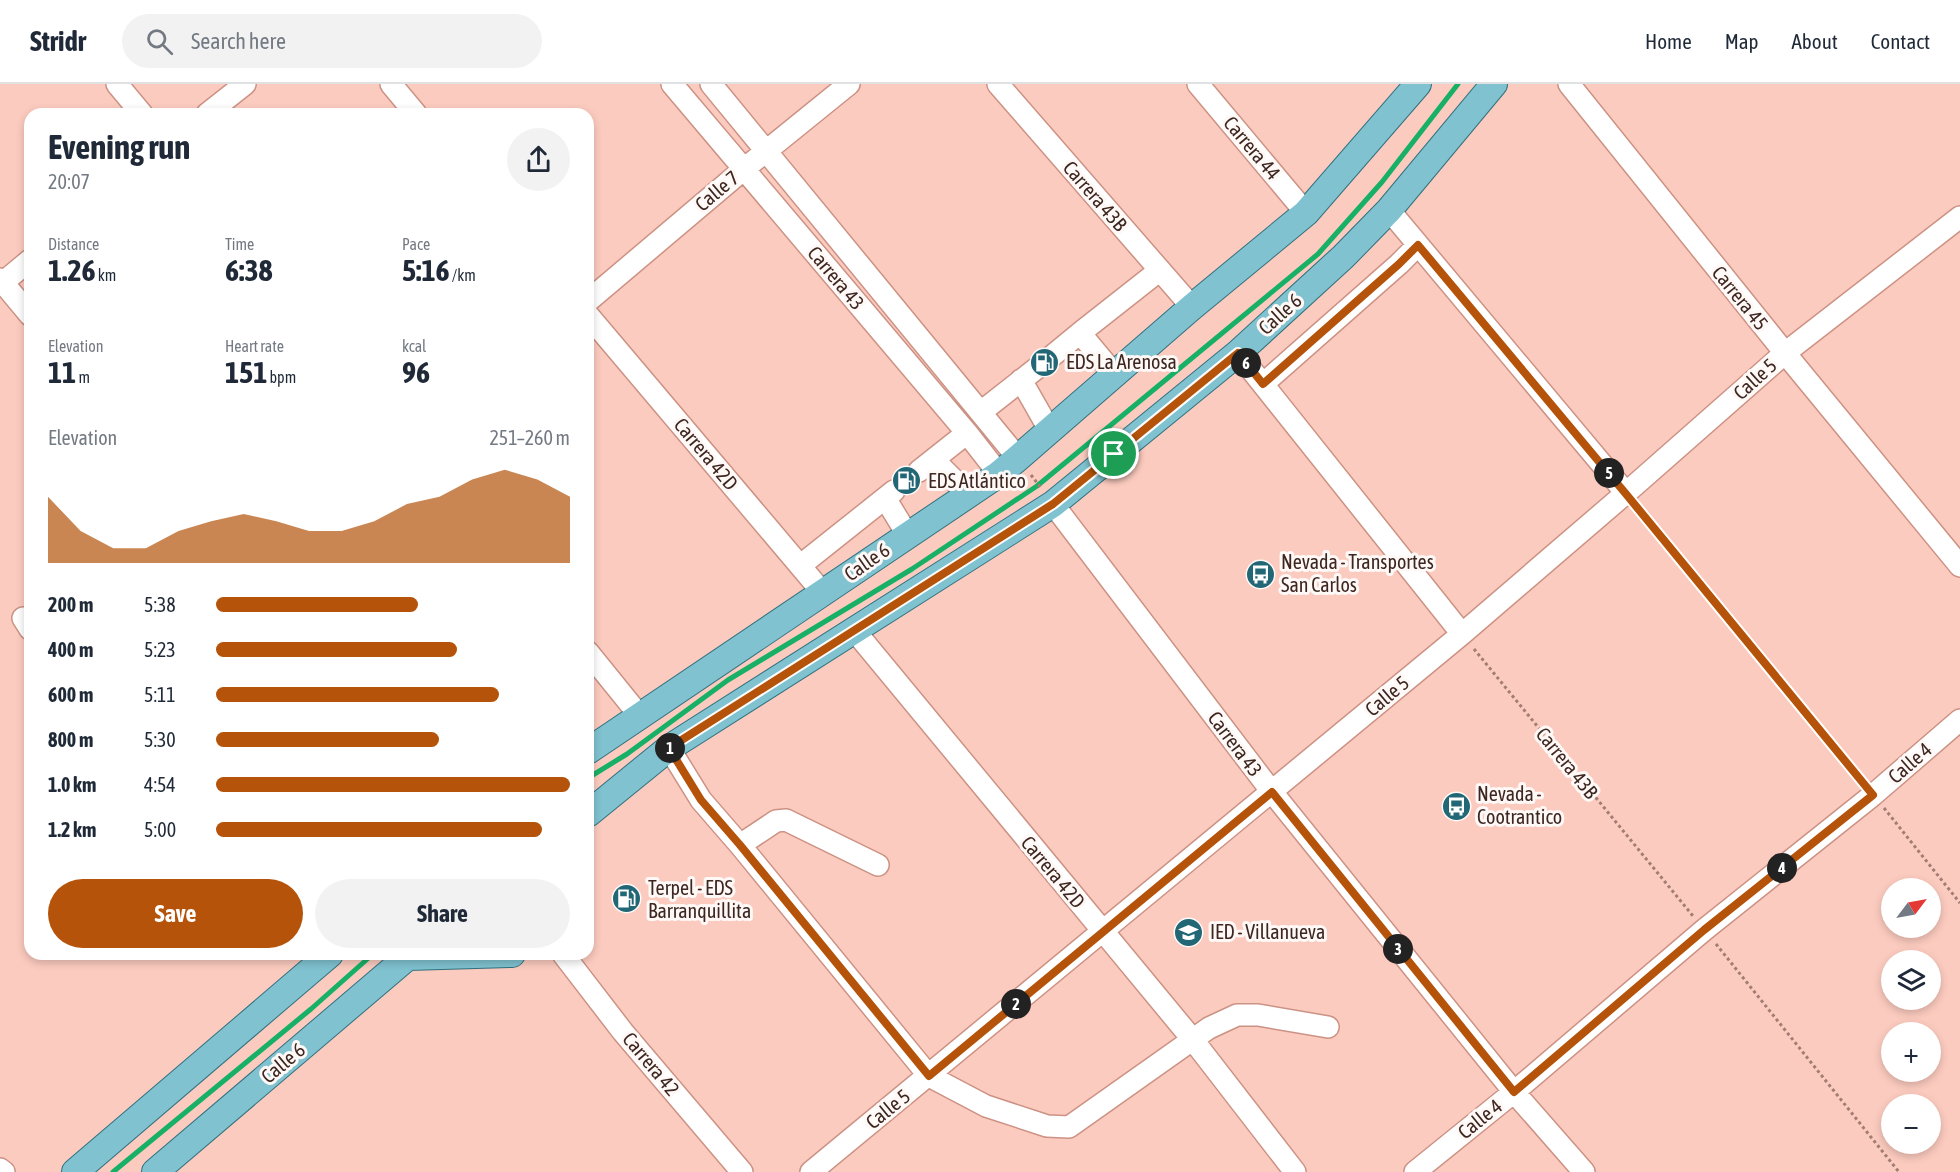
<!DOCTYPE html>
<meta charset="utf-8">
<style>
:root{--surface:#fff;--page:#f2f2f3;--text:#1f2937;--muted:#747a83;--line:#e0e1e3;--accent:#b45309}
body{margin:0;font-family:"Asap Condensed",sans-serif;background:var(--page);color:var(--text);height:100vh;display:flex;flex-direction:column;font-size:22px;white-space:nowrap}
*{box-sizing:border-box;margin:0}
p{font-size:20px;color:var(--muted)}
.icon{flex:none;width:33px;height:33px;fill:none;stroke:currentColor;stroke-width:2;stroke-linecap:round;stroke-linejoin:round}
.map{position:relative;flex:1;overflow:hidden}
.side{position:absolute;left:24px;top:24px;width:570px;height:852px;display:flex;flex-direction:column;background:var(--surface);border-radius:18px;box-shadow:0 3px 9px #0003}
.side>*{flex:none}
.needle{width:39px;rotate:58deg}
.buttons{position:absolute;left:1881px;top:794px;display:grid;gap:12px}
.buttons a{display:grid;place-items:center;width:60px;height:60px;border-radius:50%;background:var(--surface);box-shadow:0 3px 9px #0003;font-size:30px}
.pin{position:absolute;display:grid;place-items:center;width:51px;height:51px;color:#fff;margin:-26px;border:3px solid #fff;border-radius:50%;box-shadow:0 2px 6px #0007}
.km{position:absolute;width:30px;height:30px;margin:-15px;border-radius:50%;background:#222;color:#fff;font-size:16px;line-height:30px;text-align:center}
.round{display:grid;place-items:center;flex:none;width:63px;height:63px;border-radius:32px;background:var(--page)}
.summary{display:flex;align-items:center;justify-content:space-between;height:102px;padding:0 24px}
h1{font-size:33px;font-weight:700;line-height:45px}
.figures{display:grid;grid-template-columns:repeat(3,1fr);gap:9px;height:102px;padding:6px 24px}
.figures div{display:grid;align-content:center}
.figures b{font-size:30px;font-weight:700}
.figures small{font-size:16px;font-weight:400}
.figures p{font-size:16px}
.chart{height:168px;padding:12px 24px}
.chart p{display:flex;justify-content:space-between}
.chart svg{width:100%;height:108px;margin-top:6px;fill:var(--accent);opacity:.7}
.cta{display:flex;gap:12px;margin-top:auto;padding:12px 24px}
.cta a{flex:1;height:69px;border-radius:36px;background:var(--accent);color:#fff;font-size:24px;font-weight:700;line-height:69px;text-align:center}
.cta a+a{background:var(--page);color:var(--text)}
ul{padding:0 24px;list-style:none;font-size:20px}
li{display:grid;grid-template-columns:96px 72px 1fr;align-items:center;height:45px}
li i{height:15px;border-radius:8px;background:var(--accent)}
header{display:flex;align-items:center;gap:36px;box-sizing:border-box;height:84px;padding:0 30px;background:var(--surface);border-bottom:2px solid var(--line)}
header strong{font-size:28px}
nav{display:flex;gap:33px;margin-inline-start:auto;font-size:21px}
.search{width:420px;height:54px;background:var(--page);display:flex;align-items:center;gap:15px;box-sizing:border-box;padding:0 21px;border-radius:33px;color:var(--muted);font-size:22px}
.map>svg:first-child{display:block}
</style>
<header>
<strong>Stridr</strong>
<div class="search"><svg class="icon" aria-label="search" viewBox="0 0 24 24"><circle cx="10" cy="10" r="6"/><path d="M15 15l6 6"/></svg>Search here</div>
<nav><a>Home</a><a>Map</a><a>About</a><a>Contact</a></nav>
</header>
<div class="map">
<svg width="1960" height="1088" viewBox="0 0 1960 1088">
<rect width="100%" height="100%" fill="#fccbbf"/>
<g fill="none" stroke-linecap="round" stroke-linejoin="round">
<!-- stream -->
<path stroke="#17b066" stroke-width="5" d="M588 694 627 670 728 596 912 485 1037 402 1318 170 1382 98 1458 0
M113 1088 311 925 373 870"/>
<!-- minor-tunnel -->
<path stroke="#d6aa9f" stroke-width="21" stroke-dasharray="21 10" stroke-linecap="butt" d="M894 407 919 387"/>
<defs>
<path id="minor" d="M117 0 142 30
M391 0 416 30
M672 0 967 349 999 390
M711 0 1018 374
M998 0 1192 223
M1198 0 1306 129
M1569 0 1785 269 1960 482
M207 30 245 0
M1389 126 1626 409
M0 195 30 231
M0 201 30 176
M588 217 744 85 849 0
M588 231 823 509
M1080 249 1160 186
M1238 269 1462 550
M1052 272 1080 249 1115 291
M1021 296 1050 347
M1263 300 1399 180 1418 161
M981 328 1037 284
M934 376 968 410
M919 387 967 349
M885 414 907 450
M1053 420 1272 708 1514 1008 1584 1088
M801 481 894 407
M23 534 30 545
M854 546 1193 956 1295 1088
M588 568 639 631
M669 664 701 716 740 761 929 992 986 1022 1047 1042 1069 1043 1209 944 1237 931H1258L1328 943
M740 761 776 737 786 736 878 781
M563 870 623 948 742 1088
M0 1085 4 1088
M811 1088 1462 550 1626 409 1785 269 1960 133
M1415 1088 1514 1008 1704 846 1873 711 1960 636"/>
<path id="major" d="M588 667 999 390 1018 374 1192 223 1306 129 1418 0
M588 730 669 664 1053 420 1238 269 1343 173 1389 126 1494 0
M408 873 512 870
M75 1088 330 870
M155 1088 411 870"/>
</defs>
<!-- minor casing -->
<use href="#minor" stroke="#cc9284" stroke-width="24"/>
<!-- major casing -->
<use href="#major" stroke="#31717e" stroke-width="28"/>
<!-- path -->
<path stroke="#a17d73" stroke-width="3" stroke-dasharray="3 3" stroke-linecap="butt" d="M1031 391 1041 404
M1637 422 1861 696
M1474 565 1693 832
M1884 724 1960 819
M1716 860 1899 1088"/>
<!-- minor -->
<use href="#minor" stroke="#fff" stroke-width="21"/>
<!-- major -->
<use href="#major" stroke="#80c2d0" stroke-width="26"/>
</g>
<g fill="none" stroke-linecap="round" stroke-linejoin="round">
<defs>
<path id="route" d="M1418 161 1626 410 1873 711 1704 846 1514 1008 1272 708 929 992 740 761 701 716 669 664 1053 420 1238 269 1263 300 1399 180Z"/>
</defs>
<!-- route casing -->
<use href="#route" stroke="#fff" stroke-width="12"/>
<!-- route -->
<use href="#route" stroke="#b45309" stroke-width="8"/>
</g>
<!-- icons -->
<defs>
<symbol id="fuel-disc" viewBox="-11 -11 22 22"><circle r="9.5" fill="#216776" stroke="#fef8f6"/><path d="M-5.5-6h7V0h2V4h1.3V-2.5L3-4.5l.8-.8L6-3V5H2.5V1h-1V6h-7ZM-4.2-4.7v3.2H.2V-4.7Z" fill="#fff"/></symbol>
<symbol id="bus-disc" viewBox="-11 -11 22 22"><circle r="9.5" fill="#216776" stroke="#fef8f6"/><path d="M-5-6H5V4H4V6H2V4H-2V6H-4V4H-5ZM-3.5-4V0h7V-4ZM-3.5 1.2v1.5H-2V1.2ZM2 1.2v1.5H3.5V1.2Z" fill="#fff"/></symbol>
<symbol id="school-disc" viewBox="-11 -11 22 22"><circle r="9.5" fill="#216776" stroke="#fef8f6"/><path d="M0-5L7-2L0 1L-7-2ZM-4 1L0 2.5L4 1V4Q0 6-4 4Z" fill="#fff"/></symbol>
</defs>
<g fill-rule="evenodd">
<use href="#fuel-disc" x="1028" y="262" width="33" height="33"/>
<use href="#fuel-disc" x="890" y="380" width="33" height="33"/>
<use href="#bus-disc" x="1244" y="474" width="33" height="33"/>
<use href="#bus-disc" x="1440" y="706" width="33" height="33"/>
<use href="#fuel-disc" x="610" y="798" width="33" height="33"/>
<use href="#school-disc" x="1172" y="832" width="33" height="33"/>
</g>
<g text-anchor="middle" stroke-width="6" stroke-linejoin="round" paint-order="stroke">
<!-- street labels -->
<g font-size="20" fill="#3d2620" stroke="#fef8f6">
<text transform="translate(1252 64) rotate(50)" y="7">Carrera 44</text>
<text transform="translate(717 107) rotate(-40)" y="7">Calle 7</text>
<text transform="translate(1095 112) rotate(49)" y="7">Carrera 43B</text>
<text transform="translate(836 194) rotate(50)" y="7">Carrera 43</text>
<text transform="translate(1740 214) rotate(51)" y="7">Carrera 45</text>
<text transform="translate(1280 230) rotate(-42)" y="7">Calle 6</text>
<text transform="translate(1755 295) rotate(-42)" y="7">Calle 5</text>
<text transform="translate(706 370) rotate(50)" y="7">Carrera 42D</text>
<text transform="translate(867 478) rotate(-35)" y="7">Calle 6</text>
<text transform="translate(1387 612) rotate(-40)" y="7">Calle 5</text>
<text transform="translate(1235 660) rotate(53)" y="7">Carrera 43</text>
<text transform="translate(1567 679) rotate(51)" y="7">Carrera 43B</text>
<text transform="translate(1910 679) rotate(-41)" y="7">Calle 4</text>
<text transform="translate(1053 788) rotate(50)" y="7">Carrera 42D</text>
<text transform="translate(283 979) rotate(-40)" y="7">Calle 6</text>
<text transform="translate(651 980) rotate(50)" y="7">Carrera 42</text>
<text transform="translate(888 1025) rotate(-39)" y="7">Calle 5</text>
<text transform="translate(1480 1035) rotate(-39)" y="7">Calle 4</text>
</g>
<!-- poi labels -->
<g font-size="20" fill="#3d2620" stroke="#fef8f6" text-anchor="start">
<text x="1066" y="285">EDS La Arenosa</text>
<text x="928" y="404">EDS Atlántico</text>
<text x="1281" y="485">Nevada - Transportes<tspan x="1281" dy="23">San Carlos</tspan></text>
<text x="1477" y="717">Nevada -<tspan x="1477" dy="23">Cootrantico</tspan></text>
<text x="648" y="811">Terpel - EDS<tspan x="648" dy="23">Barranquillita</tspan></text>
<text x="1210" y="855">IED - Villanueva</text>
</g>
</g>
</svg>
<div class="buttons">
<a><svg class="needle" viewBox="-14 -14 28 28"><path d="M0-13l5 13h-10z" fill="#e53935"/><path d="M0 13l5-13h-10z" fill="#747a83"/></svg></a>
<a><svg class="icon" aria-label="layers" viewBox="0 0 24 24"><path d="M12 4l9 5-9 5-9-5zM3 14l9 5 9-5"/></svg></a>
<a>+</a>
<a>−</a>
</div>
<div class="pin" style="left:1114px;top:370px;background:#1e9e55"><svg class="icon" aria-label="arrive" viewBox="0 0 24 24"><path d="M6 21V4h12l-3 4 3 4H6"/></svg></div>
<b class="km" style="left:670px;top:664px">1</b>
<b class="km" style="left:1016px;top:920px">2</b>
<b class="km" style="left:1398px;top:865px">3</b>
<b class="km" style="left:1782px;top:784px">4</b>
<b class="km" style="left:1609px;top:389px">5</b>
<b class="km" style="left:1246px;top:279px">6</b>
<section class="side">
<div class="summary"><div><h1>Evening run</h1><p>20:07</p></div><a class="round"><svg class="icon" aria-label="share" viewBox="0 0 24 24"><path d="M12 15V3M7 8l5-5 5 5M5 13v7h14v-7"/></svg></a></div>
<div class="figures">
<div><p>Distance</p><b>1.26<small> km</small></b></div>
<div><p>Time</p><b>6:38</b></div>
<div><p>Pace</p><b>5:16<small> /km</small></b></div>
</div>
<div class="figures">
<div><p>Elevation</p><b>11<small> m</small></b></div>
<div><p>Heart rate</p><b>151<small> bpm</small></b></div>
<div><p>kcal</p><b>96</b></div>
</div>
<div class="chart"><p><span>Elevation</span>251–260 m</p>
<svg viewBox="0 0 160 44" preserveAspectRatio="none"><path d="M0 44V17L10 31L20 38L30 38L40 31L50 27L60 24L70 27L80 31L90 31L100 27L110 20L120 17L130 10L140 6L150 10L160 17V44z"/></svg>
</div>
<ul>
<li><b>200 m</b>5:38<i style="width:57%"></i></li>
<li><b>400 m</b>5:23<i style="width:68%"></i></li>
<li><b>600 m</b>5:11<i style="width:80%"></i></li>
<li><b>800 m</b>5:30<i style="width:63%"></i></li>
<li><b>1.0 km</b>4:54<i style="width:100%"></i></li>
<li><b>1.2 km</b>5:00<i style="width:92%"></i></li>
</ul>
<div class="cta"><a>Save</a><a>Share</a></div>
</section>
</div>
